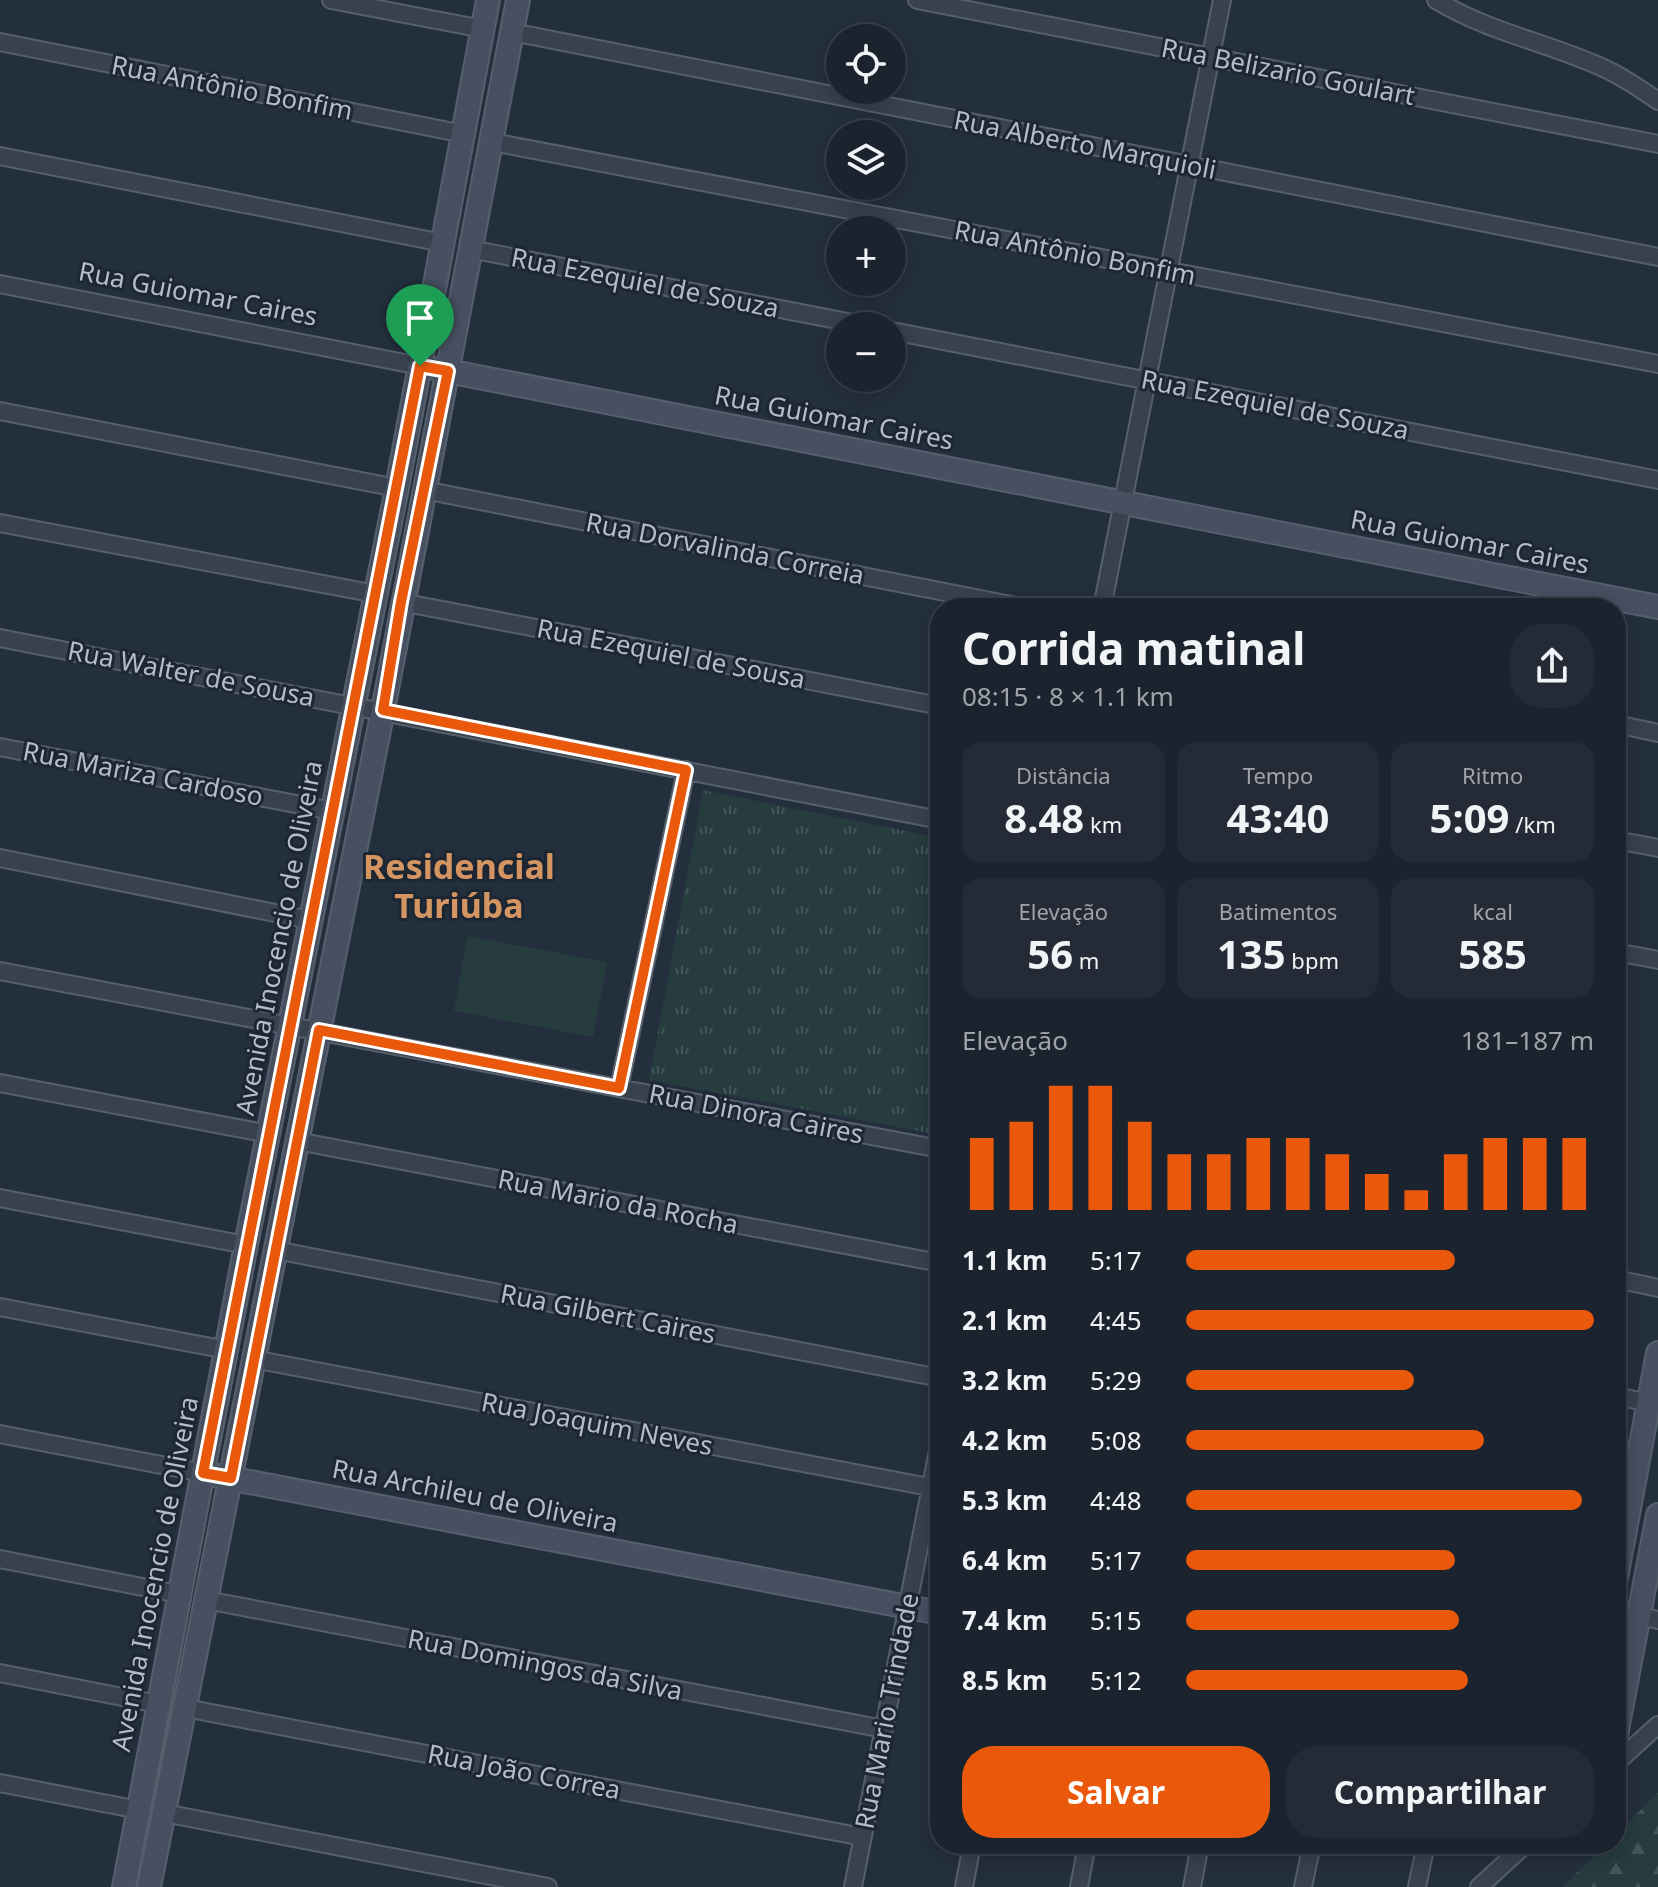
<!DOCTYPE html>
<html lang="pt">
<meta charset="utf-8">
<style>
:root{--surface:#1b232e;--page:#242b36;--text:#f1f3f6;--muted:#a0a4aa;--line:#39404a;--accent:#ea580c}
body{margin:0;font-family:"Noto Sans",sans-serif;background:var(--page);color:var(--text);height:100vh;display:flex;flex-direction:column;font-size:30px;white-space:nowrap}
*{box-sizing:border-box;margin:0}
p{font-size:26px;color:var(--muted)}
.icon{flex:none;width:44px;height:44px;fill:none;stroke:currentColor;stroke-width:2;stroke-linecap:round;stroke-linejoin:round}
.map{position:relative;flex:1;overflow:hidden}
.details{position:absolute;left:930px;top:598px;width:696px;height:1256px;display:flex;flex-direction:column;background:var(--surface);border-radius:32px;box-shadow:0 4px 20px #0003,0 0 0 2px var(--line)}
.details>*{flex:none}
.buttons{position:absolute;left:826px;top:24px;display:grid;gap:16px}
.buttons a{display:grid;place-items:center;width:80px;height:80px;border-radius:50%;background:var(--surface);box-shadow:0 4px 20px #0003,0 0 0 2px var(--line);font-size:40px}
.pin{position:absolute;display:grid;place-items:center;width:68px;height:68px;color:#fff;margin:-82px -34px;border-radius:50% 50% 50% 0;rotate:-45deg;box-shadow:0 0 8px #0007}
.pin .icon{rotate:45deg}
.round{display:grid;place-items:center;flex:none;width:84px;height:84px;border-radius:32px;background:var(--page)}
.summary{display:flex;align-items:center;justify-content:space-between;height:136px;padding:0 32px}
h1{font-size:44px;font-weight:700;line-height:60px}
.figures{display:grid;grid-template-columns:repeat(3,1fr);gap:12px;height:136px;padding:8px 32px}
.figures div{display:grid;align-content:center;border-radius:20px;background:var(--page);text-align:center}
.figures b{font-size:40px;font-weight:700}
.figures small{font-size:22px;font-weight:400}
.figures p{font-size:22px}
.chart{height:224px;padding:16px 32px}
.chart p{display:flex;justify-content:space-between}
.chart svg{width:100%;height:144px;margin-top:8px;stroke:var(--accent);stroke-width:6}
.primary-button{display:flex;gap:16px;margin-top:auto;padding:16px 32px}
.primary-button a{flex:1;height:92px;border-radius:32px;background:var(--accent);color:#fff;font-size:32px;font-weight:700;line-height:92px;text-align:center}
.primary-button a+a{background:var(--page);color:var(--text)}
ul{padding:0 32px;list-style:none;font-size:26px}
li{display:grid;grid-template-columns:128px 96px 1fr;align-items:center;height:60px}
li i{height:20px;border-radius:10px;background:var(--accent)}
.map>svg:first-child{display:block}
</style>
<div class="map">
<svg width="1658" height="1887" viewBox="0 0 1658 1887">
<defs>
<pattern id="grass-tufts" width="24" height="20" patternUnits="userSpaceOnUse" patternTransform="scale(2)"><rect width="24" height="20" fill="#263c3f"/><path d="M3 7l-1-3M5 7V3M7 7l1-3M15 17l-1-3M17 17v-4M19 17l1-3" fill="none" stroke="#435659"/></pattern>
<pattern id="forest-firs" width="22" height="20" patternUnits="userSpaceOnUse" patternTransform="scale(2)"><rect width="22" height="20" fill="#263c3f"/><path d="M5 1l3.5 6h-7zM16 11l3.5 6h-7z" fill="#435659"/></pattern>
</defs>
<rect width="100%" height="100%" fill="#242f3e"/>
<!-- grass -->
<path fill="url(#grass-tufts)" d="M703 790 940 838V1135L649 1080Z"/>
<!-- forest -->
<path fill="url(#forest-firs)" d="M1658 1793V1887H1562L1606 1844H1616V1834Z"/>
<!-- pitch -->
<path fill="#263c3f" d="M467 936 607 962 593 1037 454 1011Z"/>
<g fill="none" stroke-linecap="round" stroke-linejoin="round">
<defs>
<path id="street" d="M331 0 483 29
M917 0 1658 144
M1436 0C1486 31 1545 42 1599 66 1620 75 1639 88 1658 101
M512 32 1658 257
M0 42 464 134
M492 142 1658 364
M0 156 443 243
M470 249 868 326
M0 284 420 366
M892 331 1658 480
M0 411 397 488
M424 490 1026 608
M0 523 376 594
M401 602 940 706
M1102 608 1222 0
M0 638 940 820
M1616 724 1658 733
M0 747 332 811
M1616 840 1658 848
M0 858 310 920
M1616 952 1658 960
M0 971 940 1149
M0 1083 269 1134
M619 1088 686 770
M297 1141 940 1263
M0 1198 246 1245
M275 1250 940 1378
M1616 1279 1658 1288
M0 1307 227 1350
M253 1359 940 1489
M1616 1396 1649 1403
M0 1434 203 1473
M0 1559 178 1594
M206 1600 884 1729
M1639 1616 1658 1620
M0 1673 158 1704
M185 1708 863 1837
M1616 1763 1658 1725
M0 1783 139 1810
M164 1813 548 1887
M853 1887 940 1440
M964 1887 972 1844
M1079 1887 1087 1844
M1192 1887 1200 1844
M1303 1887 1312 1844
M1417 1887 1426 1844
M1479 1887 1526 1844"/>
<path id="secondary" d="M437 369 1658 607
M218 1476 940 1613
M1616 1578 1658 1353
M1616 1735 1658 1515
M124 1887 246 1245 397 488 488 0
M149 1887 383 710 518 0"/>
</defs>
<!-- street casing -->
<use href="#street" stroke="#565f6c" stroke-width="20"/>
<!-- secondary casing -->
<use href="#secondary" stroke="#565f6c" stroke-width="26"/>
<!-- street -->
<use href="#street" stroke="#38414e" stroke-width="16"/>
<!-- secondary -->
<use href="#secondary" stroke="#465061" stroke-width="22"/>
</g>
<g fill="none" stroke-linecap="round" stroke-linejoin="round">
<defs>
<path id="route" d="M420 366 448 371 401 602 383 710 686 770 619 1088 319 1030 231 1478 203 1473Z"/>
</defs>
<!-- route casing -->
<use href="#route" stroke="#fff" stroke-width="16"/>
<!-- route -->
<use href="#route" stroke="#ea580c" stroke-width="10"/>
</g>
<g text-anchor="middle" stroke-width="6" stroke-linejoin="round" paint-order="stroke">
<!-- street labels -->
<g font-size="26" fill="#b4bcc9" stroke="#1d2633">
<text transform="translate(1288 72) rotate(11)" y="9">Rua Belizario Goulart</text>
<text transform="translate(232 88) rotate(11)" y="9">Rua Antônio Bonfim</text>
<text transform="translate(1085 145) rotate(11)" y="9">Rua Alberto Marquioli</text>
<text transform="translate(1075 253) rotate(11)" y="9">Rua Antônio Bonfim</text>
<text transform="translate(645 283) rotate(11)" y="9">Rua Ezequiel de Souza</text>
<text transform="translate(198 294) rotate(11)" y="9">Rua Guiomar Caires</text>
<text transform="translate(1275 405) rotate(11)" y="9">Rua Ezequiel de Souza</text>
<text transform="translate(834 418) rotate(11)" y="9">Rua Guiomar Caires</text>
<text transform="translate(1470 542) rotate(11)" y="9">Rua Guiomar Caires</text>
<text transform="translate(725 549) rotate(11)" y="9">Rua Dorvalinda Correia</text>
<text transform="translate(671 654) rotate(11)" y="9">Rua Ezequiel de Sousa</text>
<text transform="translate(191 674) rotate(11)" y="9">Rua Walter de Sousa</text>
<text transform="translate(143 774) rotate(11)" y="9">Rua Mariza Cardoso</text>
<text transform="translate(279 938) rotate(-79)" y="9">Avenida Inocencio de Oliveira</text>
<text transform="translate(756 1114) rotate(11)" y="9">Rua Dinora Caires</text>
<text transform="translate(618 1202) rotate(11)" y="9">Rua Mario da Rocha</text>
<text transform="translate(608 1314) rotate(11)" y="9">Rua Gilbert Caires</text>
<text transform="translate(597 1424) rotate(11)" y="9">Rua Joaquim Neves</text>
<text transform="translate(475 1496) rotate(11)" y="9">Rua Archileu de Oliveira</text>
<text transform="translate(155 1574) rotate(-79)" y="9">Avenida Inocencio de Oliveira</text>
<text transform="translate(545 1665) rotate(11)" y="9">Rua Domingos da Silva</text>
<text transform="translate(887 1711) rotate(-79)" y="9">Rua Mario Trindade</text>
<text transform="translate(524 1772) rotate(11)" y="9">Rua João Correa</text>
</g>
<!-- district labels -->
<g font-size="34" font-weight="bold" fill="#d59563" stroke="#1d2633">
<text x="459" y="879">Residencial<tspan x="459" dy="39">Turiúba</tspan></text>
</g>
</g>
</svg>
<div class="buttons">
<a><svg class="icon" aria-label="locate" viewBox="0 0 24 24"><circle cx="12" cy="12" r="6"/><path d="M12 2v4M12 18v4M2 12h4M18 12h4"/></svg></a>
<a><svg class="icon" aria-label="layers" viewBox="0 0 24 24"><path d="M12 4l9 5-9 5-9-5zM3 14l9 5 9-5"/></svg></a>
<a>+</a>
<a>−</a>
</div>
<div class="pin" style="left:420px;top:366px;background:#1e9e55"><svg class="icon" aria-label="arrive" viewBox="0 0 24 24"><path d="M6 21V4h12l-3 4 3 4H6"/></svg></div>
<section class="details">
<div class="summary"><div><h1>Corrida matinal</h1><p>08:15 · 8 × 1.1 km</p></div><a class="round"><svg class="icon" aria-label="share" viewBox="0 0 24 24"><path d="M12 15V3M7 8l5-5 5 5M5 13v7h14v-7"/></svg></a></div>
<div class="figures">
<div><p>Distância</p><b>8.48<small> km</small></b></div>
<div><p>Tempo</p><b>43:40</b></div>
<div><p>Ritmo</p><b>5:09<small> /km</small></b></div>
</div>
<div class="figures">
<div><p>Elevação</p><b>56<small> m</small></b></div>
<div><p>Batimentos</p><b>135<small> bpm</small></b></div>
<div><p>kcal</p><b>585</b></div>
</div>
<div class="chart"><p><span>Elevação</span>181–187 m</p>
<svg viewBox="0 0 160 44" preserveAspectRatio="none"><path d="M5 44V22M15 44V17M25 44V6M35 44V6M45 44V17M55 44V27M65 44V27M75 44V22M85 44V22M95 44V27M105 44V33M115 44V38M125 44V27M135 44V22M145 44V22M155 44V22"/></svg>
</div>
<ul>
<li><b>1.1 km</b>5:17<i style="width:66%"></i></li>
<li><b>2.1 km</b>4:45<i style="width:100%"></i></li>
<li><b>3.2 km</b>5:29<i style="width:56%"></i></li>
<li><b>4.2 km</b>5:08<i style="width:73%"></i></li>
<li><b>5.3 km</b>4:48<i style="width:97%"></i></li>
<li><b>6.4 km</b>5:17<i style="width:66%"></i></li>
<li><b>7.4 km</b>5:15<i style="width:67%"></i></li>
<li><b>8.5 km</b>5:12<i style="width:69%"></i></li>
</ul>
<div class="primary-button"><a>Salvar</a><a>Compartilhar</a></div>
</section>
</div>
